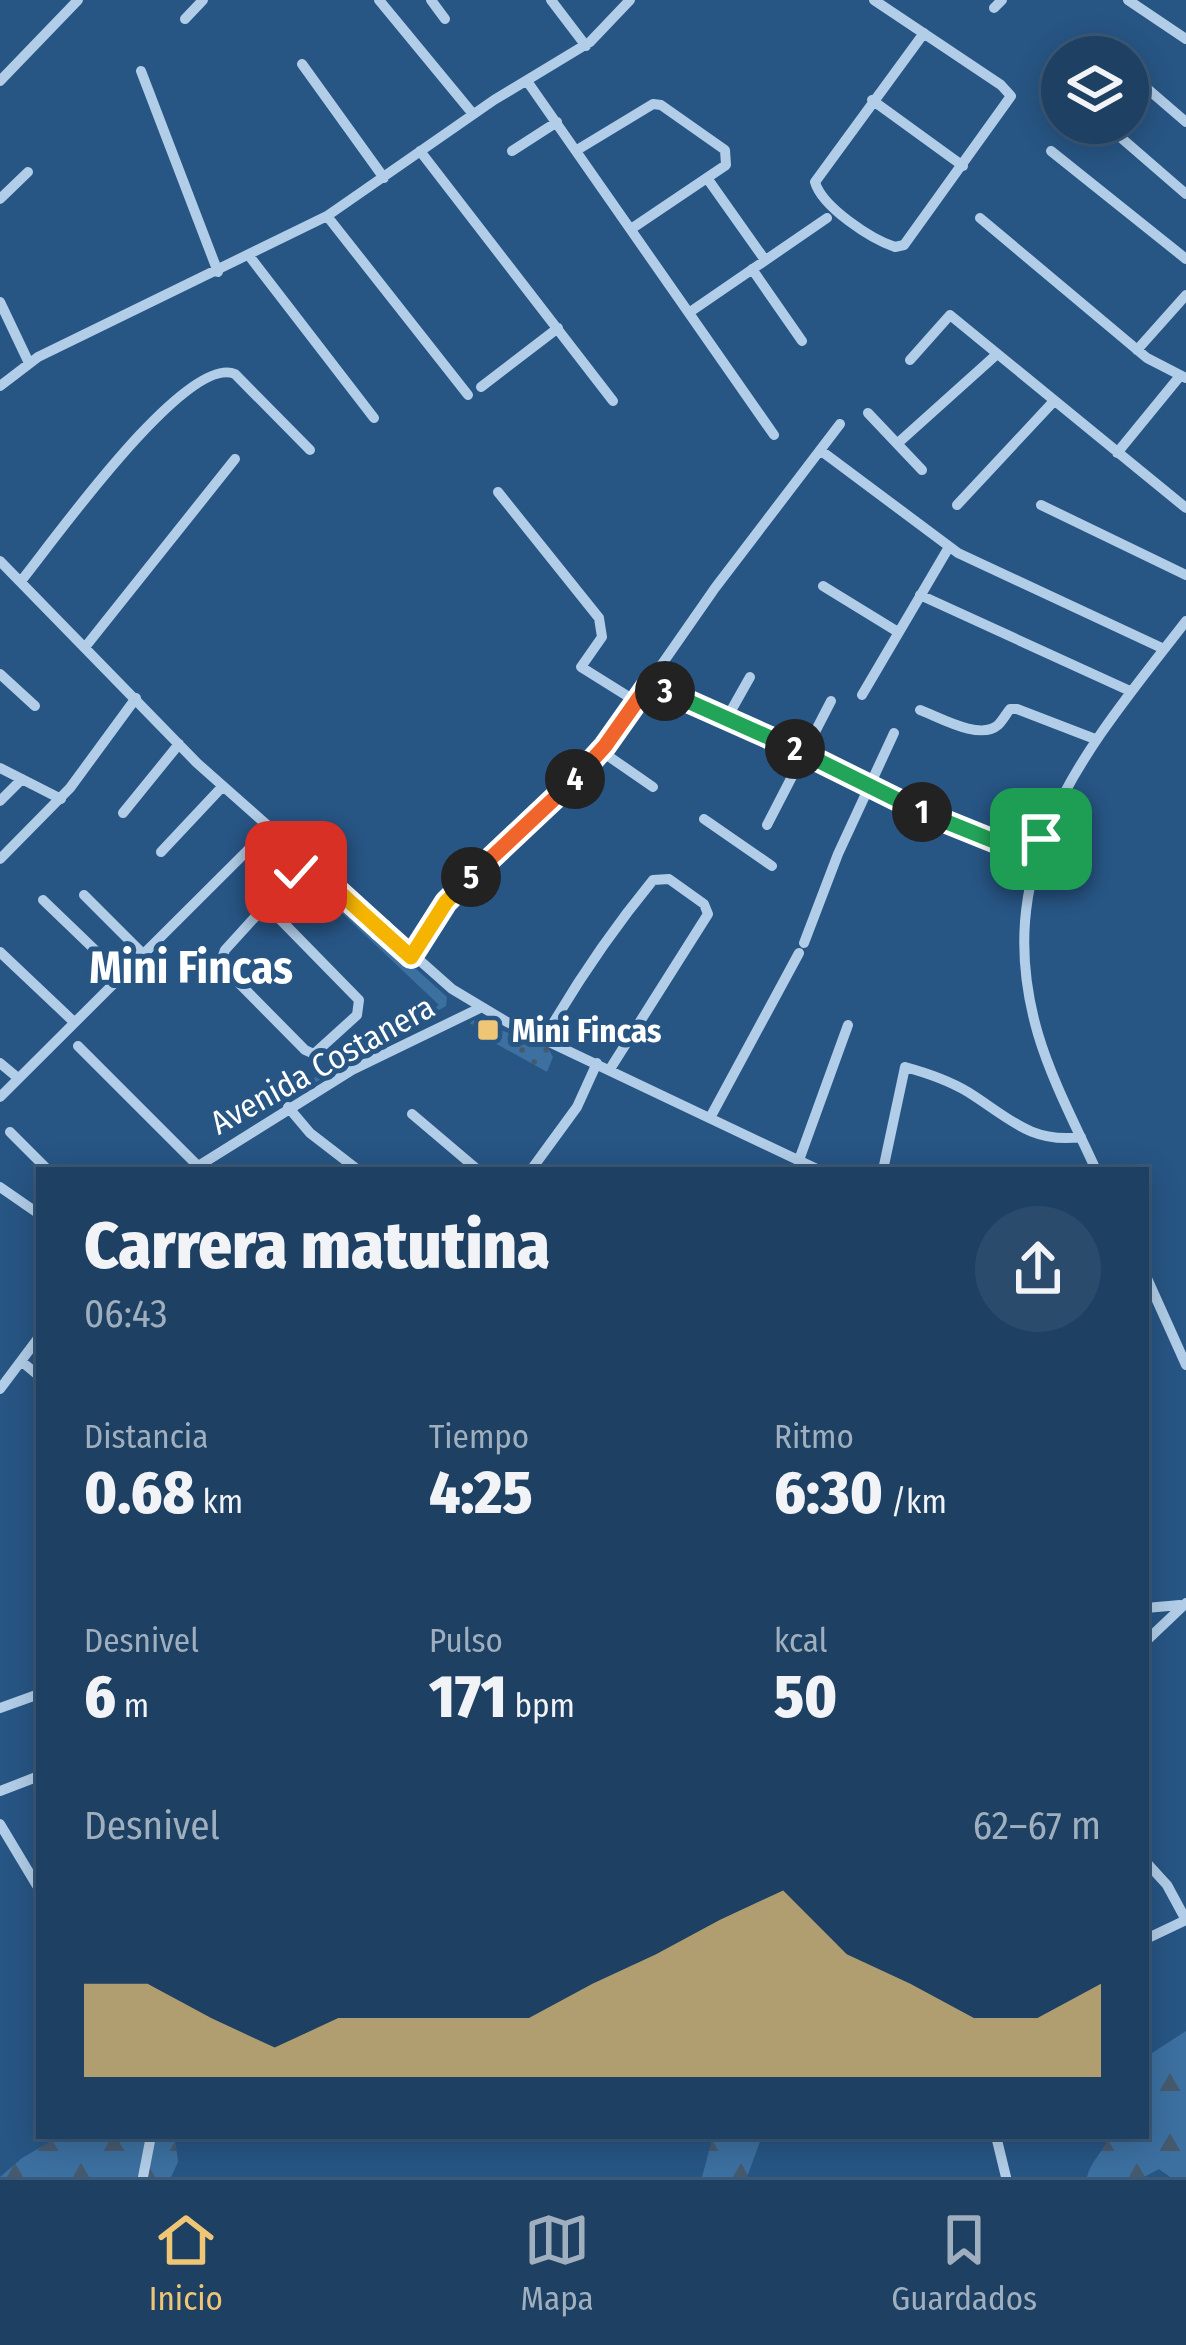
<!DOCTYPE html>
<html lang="es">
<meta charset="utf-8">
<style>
:root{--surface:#1d4063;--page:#2a4b6c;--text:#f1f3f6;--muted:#a0afbe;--line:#3b5978;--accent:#efc576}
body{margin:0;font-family:"Fira Sans Condensed",sans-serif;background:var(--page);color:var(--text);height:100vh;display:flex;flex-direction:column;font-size:45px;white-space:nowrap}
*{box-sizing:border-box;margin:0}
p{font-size:39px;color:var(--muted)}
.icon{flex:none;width:66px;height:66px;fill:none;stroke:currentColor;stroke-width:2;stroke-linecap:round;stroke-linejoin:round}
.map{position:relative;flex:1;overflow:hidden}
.sheet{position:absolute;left:36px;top:1167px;width:1113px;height:972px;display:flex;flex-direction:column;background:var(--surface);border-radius:0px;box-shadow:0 6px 30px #0003,0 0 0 3px var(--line)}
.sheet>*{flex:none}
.tools{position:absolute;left:1041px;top:36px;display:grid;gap:24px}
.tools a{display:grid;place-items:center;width:108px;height:108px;border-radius:50%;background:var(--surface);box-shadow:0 6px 30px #0003,0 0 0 3px var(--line);font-size:60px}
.pin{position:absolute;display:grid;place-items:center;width:102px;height:102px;color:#fff;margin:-51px;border-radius:24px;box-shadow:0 6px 18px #0006}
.km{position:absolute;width:60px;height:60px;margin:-30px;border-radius:50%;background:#222;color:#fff;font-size:33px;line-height:60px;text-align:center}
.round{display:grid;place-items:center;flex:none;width:126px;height:126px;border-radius:63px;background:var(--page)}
.head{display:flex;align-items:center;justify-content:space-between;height:204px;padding:0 48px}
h1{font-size:66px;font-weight:800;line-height:90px}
.metrics{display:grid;grid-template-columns:repeat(3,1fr);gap:18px;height:204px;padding:12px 48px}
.metrics div{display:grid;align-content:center}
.metrics b{font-size:60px;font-weight:800}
.metrics small{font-size:33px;font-weight:400}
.metrics p{font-size:33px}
.chart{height:336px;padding:24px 48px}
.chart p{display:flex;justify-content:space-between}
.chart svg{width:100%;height:216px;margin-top:12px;fill:var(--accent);opacity:.7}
.tab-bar{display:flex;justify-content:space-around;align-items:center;height:168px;border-top:3px solid var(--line);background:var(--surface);font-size:33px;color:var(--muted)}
.tab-bar a{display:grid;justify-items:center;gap:6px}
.tab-bar .current{color:var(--accent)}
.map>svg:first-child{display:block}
</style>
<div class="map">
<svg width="1186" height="2177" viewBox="0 0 1186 2177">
<defs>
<pattern id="forest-firs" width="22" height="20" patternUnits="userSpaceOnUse" patternTransform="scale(3)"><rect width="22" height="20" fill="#3c70a0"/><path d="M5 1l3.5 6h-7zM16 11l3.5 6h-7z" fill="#465a6e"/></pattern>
<pattern id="park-dots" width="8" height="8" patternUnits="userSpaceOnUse" patternTransform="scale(3)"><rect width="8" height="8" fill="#3c70a0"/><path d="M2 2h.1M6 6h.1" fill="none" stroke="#465a6e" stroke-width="1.8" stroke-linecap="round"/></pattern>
</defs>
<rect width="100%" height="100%" fill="#275584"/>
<!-- grass -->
<path fill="#3c70a0" d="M311 874 447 997 446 1006 270 1109 266 1106 439 1005 306 879Z"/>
<!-- forest -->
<path fill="url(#forest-firs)" d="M1186 2031V2177H1170L1159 2169 1144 2177H1087C1091 2160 1104 2152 1109 2136H1146V2057Z
M60 2136H175L178 2162 171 2177H0L22 2158Z
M713 2136H762L747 2177H702Z"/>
<!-- park -->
<path fill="url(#park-dots)" d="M474 1020 548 1048 553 1057 547 1072 484 1037 470 1023Z"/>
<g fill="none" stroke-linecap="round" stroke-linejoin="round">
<!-- minor -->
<path stroke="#b1cde7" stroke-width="10" d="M379 0 473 114
M431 0 445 19
M551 0 586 46
M874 0 1001 85 1011 96 904 245 895 247C871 239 822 207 815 182L924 33
M1128 0 1186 39
M994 8 1002 0
M185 19 203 0
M1104 51 1110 57
M302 64 384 178
M141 71 218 272
M1128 72 1186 122
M0 81 78 0
M527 81 774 435
M872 100 963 166
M1104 123 1186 194
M577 150 653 104 661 105 725 150 726 165 631 229
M420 151 613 401
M512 151 557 122
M1051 151 1186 259
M707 178 765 260
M0 199 28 172
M327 216 468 395
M980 218 1147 358 1186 378
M250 257 374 418
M752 269 802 341
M0 302 29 363
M690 312 827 218
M1137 350 1186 295
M910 360 950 315 1186 508
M0 386 38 357 327 216 494 100 590 42 630 0
M481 387 558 328
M868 413 922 470
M898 443 996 355
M820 450 958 553 1164 649
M1117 453 1180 376
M498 492 599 618 602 637 581 667 637 702
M957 505 1054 401
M1041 505 1186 575
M0 561 197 763 452 989 507 1022 819 1170
M21 581C52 543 186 353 235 374L310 450
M823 586 898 632
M920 595 1130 691
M86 646 235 459
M0 674 35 706
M651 681C687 705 729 716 768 735 857 779 943 823 1036 858
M862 695 949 547
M920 710C939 717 980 741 998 725 1003 720 1006 714 1010 709H1017L1095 739
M728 716 750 677
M601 751 653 787
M0 768 61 799
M0 801 22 779
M123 813 179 744
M704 819 772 866
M767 825 831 701
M161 852 222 787
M0 859 70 788 136 698
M84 895 142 953
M43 900 120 974
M266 905 359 1000 357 1015 314 1054 305 1050 220 964 225 950 296 872 305 861
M804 943 838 854 894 733
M0 952 74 1022
M411 957 454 891 605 746 715 588 840 424
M544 1039C576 983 612 930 653 880L669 879 704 904 708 914 610 1069
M78 1046 200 1168
M0 1063 18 1078
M0 1097 269 829
M288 1107 310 1133 358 1170
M412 1114 478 1170
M711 1116 799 953
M10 1132 48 1170
M799 1160 848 1025
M192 1170 352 1070 480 1008
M531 1170 577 1107 597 1063
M883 1170 905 1067C927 1073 948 1080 968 1092 1008 1117 1031 1144 1081 1137
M1096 1170C1076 1126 1052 1081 1038 1034 987 860 1087 749 1186 621
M0 1187 39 1214
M1146 1276 1186 1365
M21 1361 39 1376
M0 1389 39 1337
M1146 1608 1180 1605
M1146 1641 1186 1603
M0 1708 39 1694
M0 1791 39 1776
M0 1824 39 1889
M1146 1862 1167 1885 1186 1920 1146 1939
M996 2136 1006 2177
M143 2177 151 2136"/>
</g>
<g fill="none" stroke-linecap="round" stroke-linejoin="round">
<defs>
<path id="split-1" d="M922 812 1036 858 1041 839"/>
<path id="split-2" d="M795 749 922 812"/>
<path id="split-3" d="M665 691 795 749"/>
<path id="split-4" d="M575 779 605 746 651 681 665 691"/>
<path id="split-5" d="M471 877 575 779"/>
<path id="split-6" d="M381 930 411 957 446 902 471 877"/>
<path id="split-7" d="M296 872 305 861 381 930"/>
</defs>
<!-- split-1 casing -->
<use href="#split-1" stroke="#fff" stroke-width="24"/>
<!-- split-2 casing -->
<use href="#split-2" stroke="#fff" stroke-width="24"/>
<!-- split-3 casing -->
<use href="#split-3" stroke="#fff" stroke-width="24"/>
<!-- split-4 casing -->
<use href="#split-4" stroke="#fff" stroke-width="24"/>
<!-- split-5 casing -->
<use href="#split-5" stroke="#fff" stroke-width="24"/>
<!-- split-6 casing -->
<use href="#split-6" stroke="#fff" stroke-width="24"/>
<!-- split-7 casing -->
<use href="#split-7" stroke="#fff" stroke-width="24"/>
<!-- split-1 -->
<use href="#split-1" stroke="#22a559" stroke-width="15"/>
<!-- split-2 -->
<use href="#split-2" stroke="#22a559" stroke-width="15"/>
<!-- split-3 -->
<use href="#split-3" stroke="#22a559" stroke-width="15"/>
<!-- split-4 -->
<use href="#split-4" stroke="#f0652b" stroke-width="15"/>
<!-- split-5 -->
<use href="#split-5" stroke="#f0652b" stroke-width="15"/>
<!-- split-6 -->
<use href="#split-6" stroke="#f5b400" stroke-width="15"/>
<!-- split-7 -->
<use href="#split-7" stroke="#f5b400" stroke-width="15"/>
</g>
<!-- markers -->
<rect fill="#efc576" stroke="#275584" stroke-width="4.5" x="476" y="1018" width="24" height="24" rx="6"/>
<g text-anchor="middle" stroke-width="10" stroke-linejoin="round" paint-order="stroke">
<!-- poi labels -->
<g font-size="33" font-weight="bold" fill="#fff" stroke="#275584" text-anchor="start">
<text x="512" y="1042">Mini Fincas</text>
</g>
<!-- street labels -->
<g font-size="33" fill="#fff" stroke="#275584">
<text transform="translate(322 1064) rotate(-29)" y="12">Avenida Costanera</text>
</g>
<!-- district labels -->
<g font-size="45" font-weight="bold" fill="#fff" stroke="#275584">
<text x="191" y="983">Mini Fincas</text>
</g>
</g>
</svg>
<div class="tools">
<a><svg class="icon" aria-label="layers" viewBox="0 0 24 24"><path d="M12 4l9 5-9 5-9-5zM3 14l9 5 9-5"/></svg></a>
</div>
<div class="pin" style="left:1041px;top:839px;background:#1e9e55"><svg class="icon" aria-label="arrive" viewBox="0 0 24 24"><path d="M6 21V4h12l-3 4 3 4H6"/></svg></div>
<div class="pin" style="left:296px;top:872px;background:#d93025"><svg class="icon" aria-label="check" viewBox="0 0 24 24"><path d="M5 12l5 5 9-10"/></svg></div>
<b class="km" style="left:922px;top:812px">1</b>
<b class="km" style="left:795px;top:749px">2</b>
<b class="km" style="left:665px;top:691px">3</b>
<b class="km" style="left:575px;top:779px">4</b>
<b class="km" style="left:471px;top:877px">5</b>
<section class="sheet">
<div class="head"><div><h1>Carrera matutina</h1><p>06:43</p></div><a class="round"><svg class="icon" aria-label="share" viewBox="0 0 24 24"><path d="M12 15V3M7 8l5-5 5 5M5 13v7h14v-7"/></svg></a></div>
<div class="metrics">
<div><p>Distancia</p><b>0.68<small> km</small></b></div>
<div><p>Tiempo</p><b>4:25</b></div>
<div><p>Ritmo</p><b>6:30<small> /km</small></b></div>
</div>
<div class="metrics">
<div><p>Desnivel</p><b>6<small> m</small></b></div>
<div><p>Pulso</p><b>171<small> bpm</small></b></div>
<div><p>kcal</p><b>50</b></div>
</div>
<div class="chart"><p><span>Desnivel</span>62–67 m</p>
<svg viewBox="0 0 160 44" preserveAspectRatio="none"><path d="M0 44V25L10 25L20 32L30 38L40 32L50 32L60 32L70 32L80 25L90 19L100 12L110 6L120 19L130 25L140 32L150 32L160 25V44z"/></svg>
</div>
</section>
</div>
<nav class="tab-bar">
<a class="current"><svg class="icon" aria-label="home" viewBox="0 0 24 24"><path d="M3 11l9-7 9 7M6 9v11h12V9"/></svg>Inicio</a>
<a><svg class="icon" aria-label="map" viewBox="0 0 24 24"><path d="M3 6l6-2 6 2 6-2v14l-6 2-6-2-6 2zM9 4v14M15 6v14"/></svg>Mapa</a>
<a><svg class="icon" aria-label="saved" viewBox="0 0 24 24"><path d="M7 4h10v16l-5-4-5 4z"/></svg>Guardados</a>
</nav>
